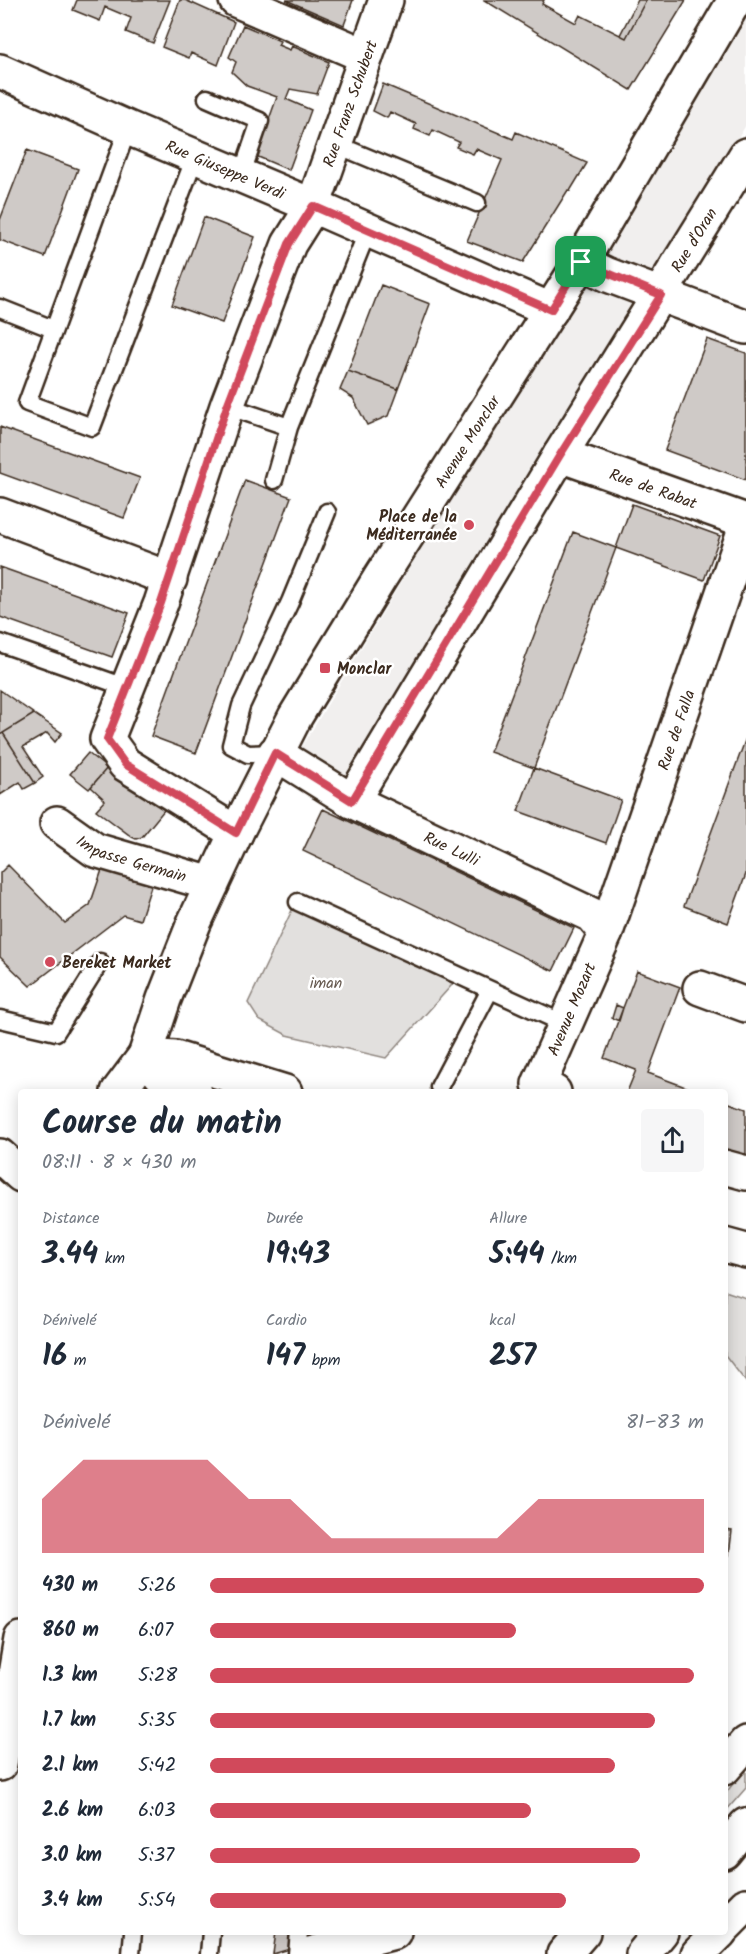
<!DOCTYPE html>
<html lang="fr">
<meta charset="utf-8">
<style>
:root{--surface:#fff;--page:#f6f6f7;--text:#1f2937;--muted:#747a83;--accent:#d1495b}
body{margin:0;font-family:Kalam,sans-serif;background:var(--page);color:var(--text);height:100vh;display:flex;flex-direction:column;font-size:22px;white-space:nowrap}
*{box-sizing:border-box;margin:0}
p{font-size:20px;color:var(--muted)}
.icon{flex:none;width:33px;height:33px;fill:none;stroke:currentColor;stroke-width:2;stroke-linecap:round;stroke-linejoin:round}
.map{position:relative;flex:1;overflow:hidden}
.drawer{position:absolute;left:18px;top:1089px;width:710px;height:846px;display:flex;flex-direction:column;background:var(--surface);border-radius:6px;box-shadow:0 3px 15px #0003}
.drawer>*{flex:none}
.pin{position:absolute;display:grid;place-items:center;width:51px;height:51px;color:#fff;margin:-26px;border-radius:12px;box-shadow:0 3px 9px #0006}
.round{display:grid;place-items:center;flex:none;width:63px;height:63px;border-radius:6px;background:var(--page)}
.head{display:flex;align-items:center;justify-content:space-between;height:102px;padding:0 24px}
h1{font-size:33px;font-weight:600;line-height:45px}
.stats{display:grid;grid-template-columns:repeat(3,1fr);gap:9px;height:102px;padding:6px 24px}
.stats div{display:grid;align-content:center}
.stats b{font-size:30px;font-weight:600}
.stats small{font-size:16px;font-weight:400}
.stats p{font-size:16px}
.chart{height:168px;padding:12px 24px}
.chart p{display:flex;justify-content:space-between}
.chart svg{width:100%;height:108px;margin-top:6px;fill:var(--accent);opacity:.7}
ul{padding:0 24px;list-style:none;font-size:20px}
li{display:grid;grid-template-columns:96px 72px 1fr;align-items:center;height:45px}
li i{height:15px;border-radius:8px;background:var(--accent)}
.map>svg:first-child{display:block}
</style>
<div class="map">
<svg width="746" height="1954" viewBox="0 0 746 1954">
<rect width="100%" height="100%" fill="#fff"/>
<filter id="ink" filterUnits="userSpaceOnUse"><feTurbulence type="fractalNoise" baseFrequency=".0167" numOctaves="2"/><feDisplacementMap in="SourceGraphic" scale="12" xChannelSelector="R" yChannelSelector="G"/><feConvolveMatrix kernelMatrix="1 2 1 2 8 2 1 2 1" color-interpolation-filters="sRGB"/></filter>
<g filter="url(#ink)">
<!-- built -->
<path fill="#f1efee" d="M746 8V125L347 782 299 752Z"/>
<!-- green -->
<path fill="#e2e0de" stroke="#8e857e" stroke-width="1.5" d="M293 908 460 976 386 1058 287 1035 259 1020 248 1003Z
M725 1291 746 1298V1382L725 1355Z
M746 1767V1788L725 1812V1794Z"/>
<!-- building -->
<path fill="#cfcac7" stroke="#3b2a1e" stroke-width="1.5" d="M77 0H170L153 43 126 32 131 18 105 7 100 21 73 10Z
M180 0H185L234 22 218 65 191 53 189 58 162 47Z
M286 0H353L344 25Z
M484 0H544L542 4 576 23 580 15 626 38 646 0H686L631 90Z
M638 0H646L626 38 620 35Z
M243 25 280 41 278 45 290 50 292 46 329 62 317 94 290 89 286 99 311 110 289 170 256 156 277 97 247 86 232 72 236 62 229 57Z
M383 84 513 139 516 132 587 163 570 191 568 190 523 262 467 241 502 160 476 149 473 154 456 147 459 142 433 130 430 136 414 129 416 124 390 112 387 118 373 111Z
M27 150 78 169 45 257 0 240V220Z
M204 217 255 237 222 323 172 305Z
M381 285 430 304 398 389 348 371Z
M707 339 746 353V480L665 450Z
M348 371 398 389 388 416 367 425 353 398 340 390Z
M0 427 140 478 124 518 0 473Z
M245 480 291 497 196 753 151 736Z
M632 504 720 536 704 580 616 548Z
M573 532 616 548 534 768 490 752Z
M0 567 129 613 112 657 0 617Z
M0 690 34 714 0 735Z
M34 714 62 733 55 742 47 733 23 747 43 777 35 783 3 733Z
M3 733 35 783 24 789 20 782 0 795V735Z
M746 738V874L728 923 684 906Z
M88 753 107 768 89 789 70 774Z
M107 768 165 809 142 837 136 839 132 837 96 810 105 800 91 787Z
M534 768 621 800 606 843 518 811Z
M323 809 574 928 553 971 303 851Z
M104 864 153 880 140 920 123 915 30 986 0 957V873L8 865 65 923 90 905Z
M637 971 680 987 648 1073 699 1092H627L636 1070 604 1058Z
M616 1005 623 1008 619 1021 612 1018Z
M724 1101 746 1109V1159L724 1151Z
M724 1530 732 1531 729 1555 724 1554Z
M276 1932H292L290 1949 273 1954Z"/>
<g fill="none" stroke-linecap="round" stroke-linejoin="round">
<defs>
<path id="service" d="M207 98 260 121 241 176
M128 128 27 403 92 427 195 157
M335 144 477 203
M0 308 53 329
M227 406 289 427 368 230
M274 480 289 427
M0 643 128 688
M275 753 248 754 231 745 241 706 290 602 327 512
M298 902 565 1024
M0 1019 56 1032 100 962
M439 1087 490 990
M131 1954 133 1932
M209 1954 211 1932
M297 1954 299 1932"/>
<g id="minor">
<path d="M236 0 366 56"/>
<path id="s1" d="M0 71 128 128 313 206 551 310"/>
<path d="M581 262 608 275 746 327"/>
<path id="s2" d="M560 455 746 521"/>
<path d="M0 515 170 579"/>
<path id="s3" d="M275 753 352 801 592 915 606 932 539 1084 554 1092"/>
<path id="s4" d="M352 801 560 455 746 155"/>
<path id="s5" d="M57 823 95 850 212 884"/>
<path id="s6" d="M236 833 125 764 107 739 161 603 227 406 289 244 313 206 386 0"/>
<path id="s7" d="M606 932 746 526"/>
<path d="M700 988 746 1005"/>
<path d="M724 1167 746 1173"/>
<path d="M724 1927 746 1905"/>
<path d="M310 1954 394 1932"/>
<path d="M698 1954 720 1932"/>
</g>
<g id="tertiary">
<path id="s8" d="M145 1056 164 999 194 923 236 833 295 717 380 578 581 262 735 0"/>
<path d="M0 1156 21 1175"/>
</g>
<path id="secondary" d="M145 1056 175 1058 285 1092
M145 1056 166 1081 194 1092
M118 1092 145 1056
M724 1245 746 1251
M0 1764 21 1639"/>
<path id="primary" d="M724 1768 746 1743
M724 1852 746 1825
M564 1954 583 1932
M643 1954 661 1932"/>
</defs>
<!-- service casing -->
<use href="#service" stroke="#3b2a1e" stroke-width="21"/>
<!-- minor casing -->
<use href="#minor" stroke="#3b2a1e" stroke-width="38"/>
<!-- tertiary casing -->
<use href="#tertiary" stroke="#3b2a1e" stroke-width="38"/>
<!-- secondary casing -->
<use href="#secondary" stroke="#3b2a1e" stroke-width="38"/>
<!-- primary casing -->
<use href="#primary" stroke="#3b2a1e" stroke-width="38"/>
<!-- service -->
<use href="#service" stroke="#fff" stroke-width="16"/>
<!-- minor -->
<use href="#minor" stroke="#fff" stroke-width="33"/>
<!-- tertiary -->
<use href="#tertiary" stroke="#fff" stroke-width="33"/>
<!-- secondary -->
<use href="#secondary" stroke="#fff" stroke-width="33"/>
<!-- primary -->
<use href="#primary" stroke="#fff" stroke-width="33"/>
</g>
</g>
<g fill="none" stroke-linecap="round" stroke-linejoin="round" filter="url(#ink)">
<defs>
<path id="route" d="M313 206 551 310 581 262 661 295 560 455 352 801 275 753 236 833 125 764 107 739 161 603 227 406 289 244Z"/>
</defs>
<!-- route casing -->
<use href="#route" stroke="#fff" stroke-width="12"/>
<!-- route -->
<use href="#route" stroke="#d1495b" stroke-width="8"/>
</g>
<!-- markers -->
<g fill="#d1495b" stroke="#fff" stroke-width="2">
<circle cx="469" cy="525" r="6"/>
<rect x="319" y="662" width="12" height="12" rx="3"/>
<circle cx="50" cy="962" r="6"/>
</g>
<g text-anchor="middle" stroke-width="5" stroke-linejoin="round" paint-order="stroke">
<!-- street labels -->
<g font-size="16" fill="#3b2a1e" stroke="#fff">
<text dy="6" stroke="none"><textPath href="#s6" startOffset="843">Rue Franz Schubert</textPath></text>
<text dy="6" stroke="none"><textPath href="#s1" startOffset="246">Rue Giuseppe Verdi</textPath></text>
<text dy="6" stroke="none"><textPath href="#s4" startOffset="657">Rue d'Oran</textPath></text>
<text dy="6" stroke="none"><textPath href="#s8" startOffset="696">Avenue Monclar</textPath></text>
<text dy="6" stroke="none"><textPath href="#s2" startOffset="99">Rue de Rabat</textPath></text>
<text dy="6" stroke="none"><textPath href="#s7" startOffset="214">Rue de Falla</textPath></text>
<text dy="6" stroke="none"><textPath href="#s3" startOffset="201">Rue Lulli</textPath></text>
<text dy="6" stroke="none"><textPath href="#s5" startOffset="84">Impasse Germain</textPath></text>
<text transform="translate(571 1009) rotate(-67)" y="6">Avenue Mozart</text>
</g>
<!-- poi labels -->
<g font-size="16" font-weight="bold" fill="#3b2a1e" stroke="#fff" text-anchor="start">
<text x="457" y="522" text-anchor="end">Place de la<tspan x="457" dy="18">Méditerranée</tspan></text>
<text x="337" y="674">Monclar</text>
<text x="62" y="968">Bereket Market</text>
</g>
<!-- park labels -->
<g font-size="16" fill="#65584e" stroke="#fff">
<text x="326" y="988">iman</text>
</g>
</g>
</svg>
<div class="pin" style="left:581px;top:262px;background:#1e9e55"><svg class="icon" aria-label="arrive" viewBox="0 0 24 24"><path d="M6 21V4h12l-3 4 3 4H6"/></svg></div>
<section class="drawer">
<div class="head"><div><h1>Course du matin</h1><p>08:11 · 8 × 430 m</p></div><a class="round"><svg class="icon" aria-label="share" viewBox="0 0 24 24"><path d="M12 15V3M7 8l5-5 5 5M5 13v7h14v-7"/></svg></a></div>
<div class="stats">
<div><p>Distance</p><b>3.44<small> km</small></b></div>
<div><p>Durée</p><b>19:43</b></div>
<div><p>Allure</p><b>5:44<small> /km</small></b></div>
</div>
<div class="stats">
<div><p>Dénivelé</p><b>16<small> m</small></b></div>
<div><p>Cardio</p><b>147<small> bpm</small></b></div>
<div><p>kcal</p><b>257</b></div>
</div>
<div class="chart"><p><span>Dénivelé</span>81–83 m</p>
<svg viewBox="0 0 160 44" preserveAspectRatio="none"><path d="M0 44V22L10 6L20 6L30 6L40 6L50 22L60 22L70 38L80 38L90 38L100 38L110 38L120 22L130 22L140 22L150 22L160 22V44z"/></svg>
</div>
<ul>
<li><b>430 m</b>5:26<i style="width:100%"></i></li>
<li><b>860 m</b>6:07<i style="width:62%"></i></li>
<li><b>1.3 km</b>5:28<i style="width:98%"></i></li>
<li><b>1.7 km</b>5:35<i style="width:90%"></i></li>
<li><b>2.1 km</b>5:42<i style="width:82%"></i></li>
<li><b>2.6 km</b>6:03<i style="width:65%"></i></li>
<li><b>3.0 km</b>5:37<i style="width:87%"></i></li>
<li><b>3.4 km</b>5:54<i style="width:72%"></i></li>
</ul>
</section>
</div>
